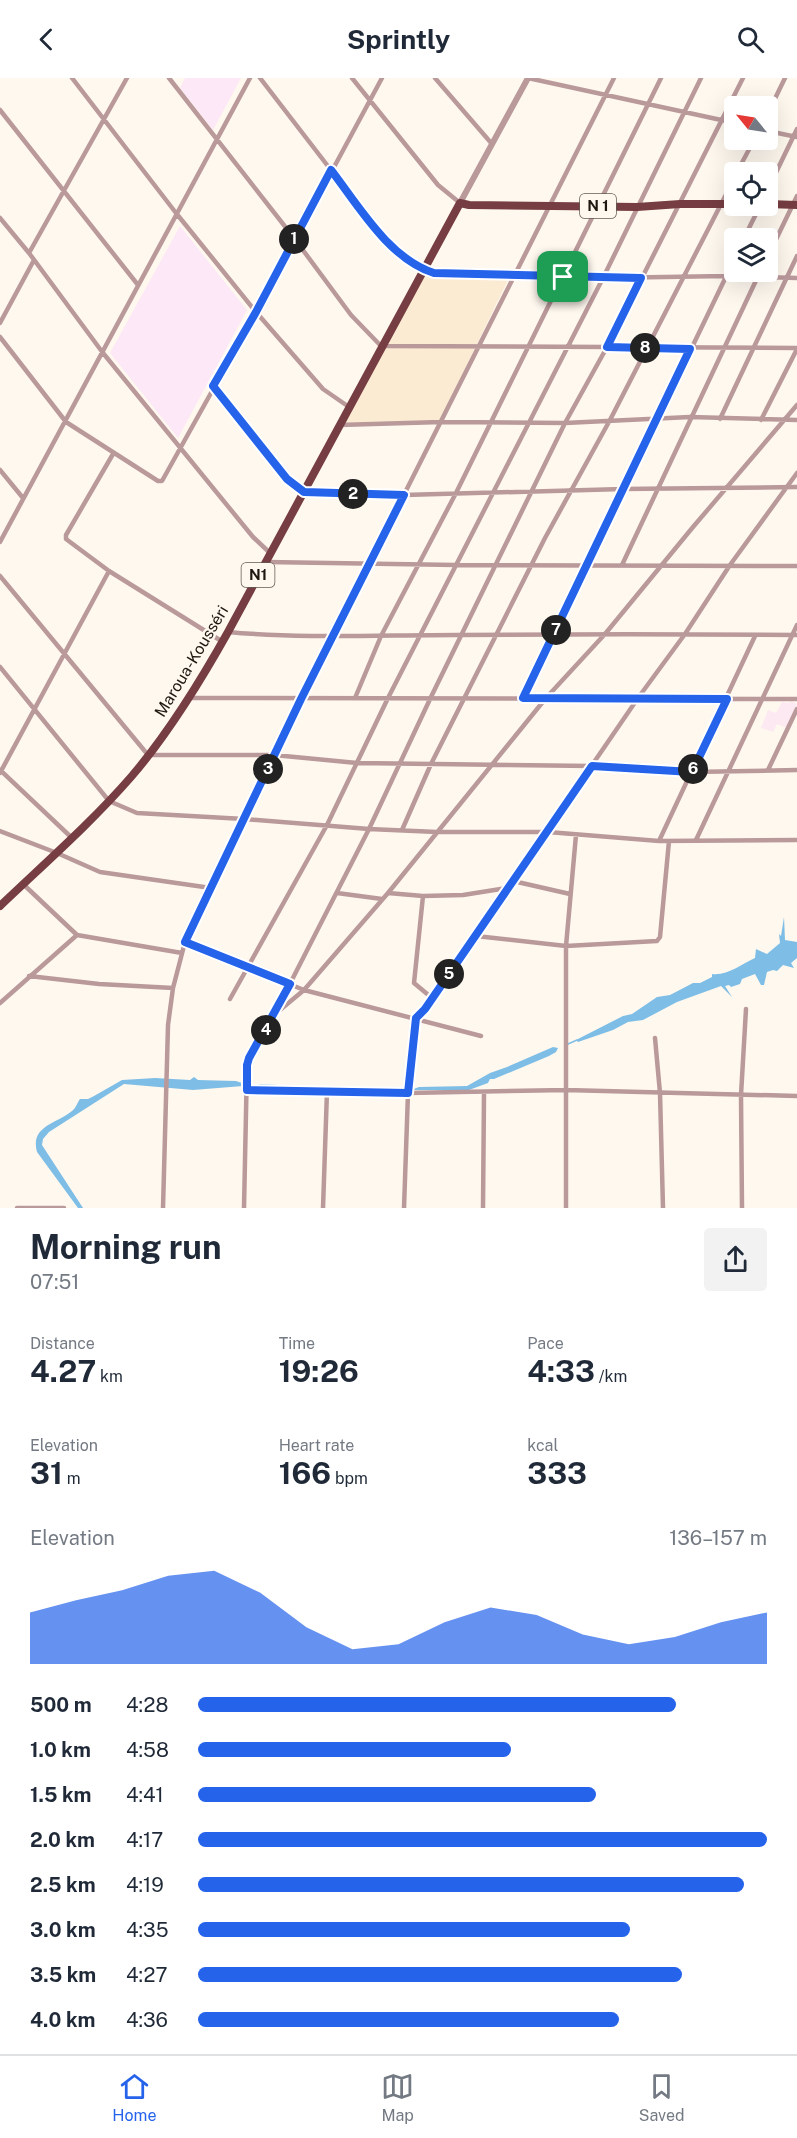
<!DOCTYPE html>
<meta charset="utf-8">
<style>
:root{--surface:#fff;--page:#f2f2f3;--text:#1f2937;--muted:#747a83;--line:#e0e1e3;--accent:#2563eb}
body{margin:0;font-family:"Public Sans",sans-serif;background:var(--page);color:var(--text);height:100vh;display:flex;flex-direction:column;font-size:22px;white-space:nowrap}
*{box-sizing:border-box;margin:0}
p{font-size:20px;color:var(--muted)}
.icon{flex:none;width:33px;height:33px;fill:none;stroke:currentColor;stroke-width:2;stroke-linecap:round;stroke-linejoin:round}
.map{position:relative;height:1130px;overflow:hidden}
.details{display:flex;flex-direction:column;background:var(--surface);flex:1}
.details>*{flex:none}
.needle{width:39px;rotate:300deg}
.controls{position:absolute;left:724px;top:18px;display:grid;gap:12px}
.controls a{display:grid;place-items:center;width:54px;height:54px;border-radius:6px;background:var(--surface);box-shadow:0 6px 24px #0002;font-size:30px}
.pin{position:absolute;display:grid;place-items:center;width:51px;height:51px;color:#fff;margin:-26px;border-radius:12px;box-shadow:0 3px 9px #0006}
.km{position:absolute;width:30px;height:30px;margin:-15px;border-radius:50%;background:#222;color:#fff;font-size:16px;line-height:30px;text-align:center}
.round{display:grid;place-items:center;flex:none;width:63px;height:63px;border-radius:6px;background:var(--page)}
.summary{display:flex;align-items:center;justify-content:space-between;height:102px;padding:0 30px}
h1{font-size:33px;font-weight:700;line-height:45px}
.figures{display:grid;grid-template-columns:repeat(3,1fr);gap:9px;height:102px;padding:6px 30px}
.figures div{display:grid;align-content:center}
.figures b{font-size:30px;font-weight:700}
.figures small{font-size:16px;font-weight:400}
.figures p{font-size:16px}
.chart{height:168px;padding:12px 30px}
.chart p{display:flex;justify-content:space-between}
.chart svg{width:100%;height:108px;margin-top:6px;fill:var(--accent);opacity:.7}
ul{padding:0 30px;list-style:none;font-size:20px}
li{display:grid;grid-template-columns:96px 72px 1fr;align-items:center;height:45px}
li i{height:15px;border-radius:8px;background:var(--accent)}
header{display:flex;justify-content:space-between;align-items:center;height:78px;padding:0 30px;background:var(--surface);font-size:27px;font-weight:700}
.dock{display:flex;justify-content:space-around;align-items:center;height:84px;border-top:2px solid var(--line);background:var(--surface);font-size:16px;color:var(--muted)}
.dock a{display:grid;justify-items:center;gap:3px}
.dock .active{color:var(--accent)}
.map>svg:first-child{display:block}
</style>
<header><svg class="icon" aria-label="back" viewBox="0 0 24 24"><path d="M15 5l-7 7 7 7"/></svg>Sprintly<svg class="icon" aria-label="search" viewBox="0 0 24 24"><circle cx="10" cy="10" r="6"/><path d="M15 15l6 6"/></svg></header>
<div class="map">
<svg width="797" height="1130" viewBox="0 0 797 1130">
<rect width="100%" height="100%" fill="#fff8ef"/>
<!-- built -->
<path fill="#fcebd3" d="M423 198 508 202 438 346 342 347Z"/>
<!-- education -->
<path fill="#fde8f7" d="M185 0H241L213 52 180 10Z
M180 148 247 232 178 360 110 275Z"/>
<!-- medical -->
<path fill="#fde9f1" d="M791 623 797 626 787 650 777 646 773 654 761 650 768 632 776 635 782 624 789 625Z"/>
<!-- water -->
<path fill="#7ebee6" d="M784 839 785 862 797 864V880L791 885 794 890 783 887 777 893 773 892 767 894 764 907H761L755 896 742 901 740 906 731 909 729 907 725 908 732 919 721 908 677 924 643 942 628 944 613 952 578 964 576 962 623 938 632 936 657 919 670 917 693 905H700L712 899V896C727 898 742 886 755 880L756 871 767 876 780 865 779 856 781 858Z
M553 969 558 970 556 974 549 978 494 1001H490L488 1005 469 1012H411L419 1009 467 1008 490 995 507 989Z
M194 999 198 1002 236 1003 242 1005 243 1008 193 1012 124 1006 49 1054 43 1061 42 1067 83 1130H78L37 1074C30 1048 56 1046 72 1033 76 1030 77 1025 80 1021H88L94 1018 122 1002 155 1000 190 1002Z
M260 1006 313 1009 317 1011H263L255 1009Z"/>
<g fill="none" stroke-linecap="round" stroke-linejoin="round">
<!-- stream -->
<path stroke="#7ebee6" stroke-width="1.5" d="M568 966 577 962
M314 1010 333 1011"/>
<!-- minor -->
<path stroke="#ba999b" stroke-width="4.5" d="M72 0 176 135 256 234 323 311 349 329
M169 0 294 160 351 237 381 268 797 270
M260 0 381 157C397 174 411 188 434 195L603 200 726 198 797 200
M352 0 438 107 460 125
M435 0 492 66
M528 0 735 45
M0 32 138 207
M768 35 785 0
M768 53 797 59
M737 94 754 62
M768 111 797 51
M0 140 29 175 103 275 253 459 270 475
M744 160 760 128
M29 175 127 0
M768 178 797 118
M0 245 34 182
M0 259 66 344 158 403H162L256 234 382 0
M213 308 287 401 304 414 404 417 623 411 797 409
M720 341 797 178
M761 342 797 271
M339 347 441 344 565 345 690 339 797 342
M113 376 66 457V461L109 493 223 564
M0 392 23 420
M0 464 250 0
M266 484 456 487 797 488
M622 487 760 194
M0 498 148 677H274L357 685 592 688 692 694 797 692
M228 554C304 561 380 557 456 557 570 556 683 556 797 557
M0 589 109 723 137 735 244 741 369 751 437 754H548L659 763 755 558
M189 620 797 621
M355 620 381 558 456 415 661 0
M523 620 735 180
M0 692 72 760
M768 692 797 631
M0 695 109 493
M402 752 431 686 545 460 610 342 735 99
M0 753 57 775 100 794 211 810
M696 762 797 547
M659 763 797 762
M513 803 570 816
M23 806 77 857 182 875
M337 815 382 821
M388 815 423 818 463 817 507 810
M423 818 414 905 432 920
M476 858 566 868 657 863 660 859 669 763
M185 864 304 912 481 958
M29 898 99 906 173 910
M230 921 327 747 388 620 603 200 701 0
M0 925 77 857
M274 937 369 751 431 619 565 345 607 269 743 0
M655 960 660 1015 663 1130
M247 1013 408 1015 566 1012 797 1018
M17 1130H64
M163 1130 168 947 173 910 185 864 301 621 614 0
M244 1130 247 987 274 937 304 912 388 815 546 620 605 556 693 449 797 327
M323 1130 327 1013
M404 1130 408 1015 416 940 425 931 638 620 685 556 730 487 797 395
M483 1130 484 1015
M566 1130V868L576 757
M742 1130 741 1017 746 931"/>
<!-- tertiary -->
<path stroke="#ba999b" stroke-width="6" d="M460 125 528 0"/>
<!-- trunk -->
<path stroke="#763d42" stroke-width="8" d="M768 126 797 127
M0 828C44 786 91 745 131 699 169 655 200 604 228 554L460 125 469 127 637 129 680 126H735"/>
</g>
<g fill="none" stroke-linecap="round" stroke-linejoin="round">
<defs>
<path id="route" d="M331 92C358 127 389 181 434 195L641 200 607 269 690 271 523 620 727 621 692 694 592 688 425 931 416 940 408 1015 247 1012V987L249 980 290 906 185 864 301 621 404 417 304 414 287 401 213 308 256 234Z"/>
</defs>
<!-- route casing -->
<use href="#route" stroke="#fff" stroke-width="12"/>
<!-- route -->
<use href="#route" stroke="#2563eb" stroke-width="8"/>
</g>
<g text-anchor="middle" stroke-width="5" stroke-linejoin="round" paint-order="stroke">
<!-- shield labels -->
<g fill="#fff8ef" stroke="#625b53" stroke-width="1.5">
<rect x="580" y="116" width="36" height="24" rx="4.5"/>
<rect x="241.5" y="485" width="33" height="24" rx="4.5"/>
</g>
<g font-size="15" font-weight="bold" fill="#1e1810">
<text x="598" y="133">N 1</text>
<text x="258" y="502">N1</text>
</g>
<!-- street labels -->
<g font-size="16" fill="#1e1810" stroke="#fff8ef">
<text transform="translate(191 583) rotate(-59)" y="6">Maroua-Kousséri</text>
</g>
</g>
</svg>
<div class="controls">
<a><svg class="needle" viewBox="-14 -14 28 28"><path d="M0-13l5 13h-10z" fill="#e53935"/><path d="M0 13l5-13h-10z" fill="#747a83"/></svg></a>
<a><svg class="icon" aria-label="locate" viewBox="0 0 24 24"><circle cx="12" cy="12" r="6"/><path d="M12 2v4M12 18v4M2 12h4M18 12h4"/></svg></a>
<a><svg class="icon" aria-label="layers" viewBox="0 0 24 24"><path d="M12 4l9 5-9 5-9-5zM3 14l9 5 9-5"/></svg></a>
</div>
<div class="pin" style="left:563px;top:199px;background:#1e9e55"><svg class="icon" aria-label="arrive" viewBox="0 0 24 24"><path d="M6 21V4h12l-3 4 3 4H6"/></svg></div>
<b class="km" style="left:294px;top:161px">1</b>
<b class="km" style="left:353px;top:416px">2</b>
<b class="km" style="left:268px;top:691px">3</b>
<b class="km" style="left:266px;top:952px">4</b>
<b class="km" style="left:449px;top:896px">5</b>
<b class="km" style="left:693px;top:691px">6</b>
<b class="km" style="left:556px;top:552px">7</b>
<b class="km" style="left:645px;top:270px">8</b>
</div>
<section class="details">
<div class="summary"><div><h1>Morning run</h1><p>07:51</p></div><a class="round"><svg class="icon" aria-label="share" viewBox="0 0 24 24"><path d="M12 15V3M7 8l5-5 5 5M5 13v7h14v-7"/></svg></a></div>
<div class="figures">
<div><p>Distance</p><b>4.27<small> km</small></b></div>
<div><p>Time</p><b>19:26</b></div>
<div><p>Pace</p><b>4:33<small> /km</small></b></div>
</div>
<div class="figures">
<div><p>Elevation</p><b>31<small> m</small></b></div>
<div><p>Heart rate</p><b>166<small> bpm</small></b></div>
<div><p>kcal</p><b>333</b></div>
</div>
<div class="chart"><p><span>Elevation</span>136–157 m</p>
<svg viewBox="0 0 160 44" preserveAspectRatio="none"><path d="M0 44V23L10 18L20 14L30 8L40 6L50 15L60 29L70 38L80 36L90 27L100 21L110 24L120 32L130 36L140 33L150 27L160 23V44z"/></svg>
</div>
<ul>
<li><b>500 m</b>4:28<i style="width:84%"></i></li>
<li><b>1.0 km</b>4:58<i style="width:55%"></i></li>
<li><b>1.5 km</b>4:41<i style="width:70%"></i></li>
<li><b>2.0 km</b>4:17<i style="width:100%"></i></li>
<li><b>2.5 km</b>4:19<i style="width:96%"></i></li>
<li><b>3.0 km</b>4:35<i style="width:76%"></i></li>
<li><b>3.5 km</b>4:27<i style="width:85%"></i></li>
<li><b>4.0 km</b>4:36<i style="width:74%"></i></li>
</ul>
</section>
<nav class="dock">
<a class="active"><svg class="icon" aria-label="home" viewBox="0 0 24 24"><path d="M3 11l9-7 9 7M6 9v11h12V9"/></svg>Home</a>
<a><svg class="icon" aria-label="map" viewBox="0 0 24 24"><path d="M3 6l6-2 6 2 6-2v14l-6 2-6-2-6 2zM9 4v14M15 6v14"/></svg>Map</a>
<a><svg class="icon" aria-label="saved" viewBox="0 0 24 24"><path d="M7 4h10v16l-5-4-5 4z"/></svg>Saved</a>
</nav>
